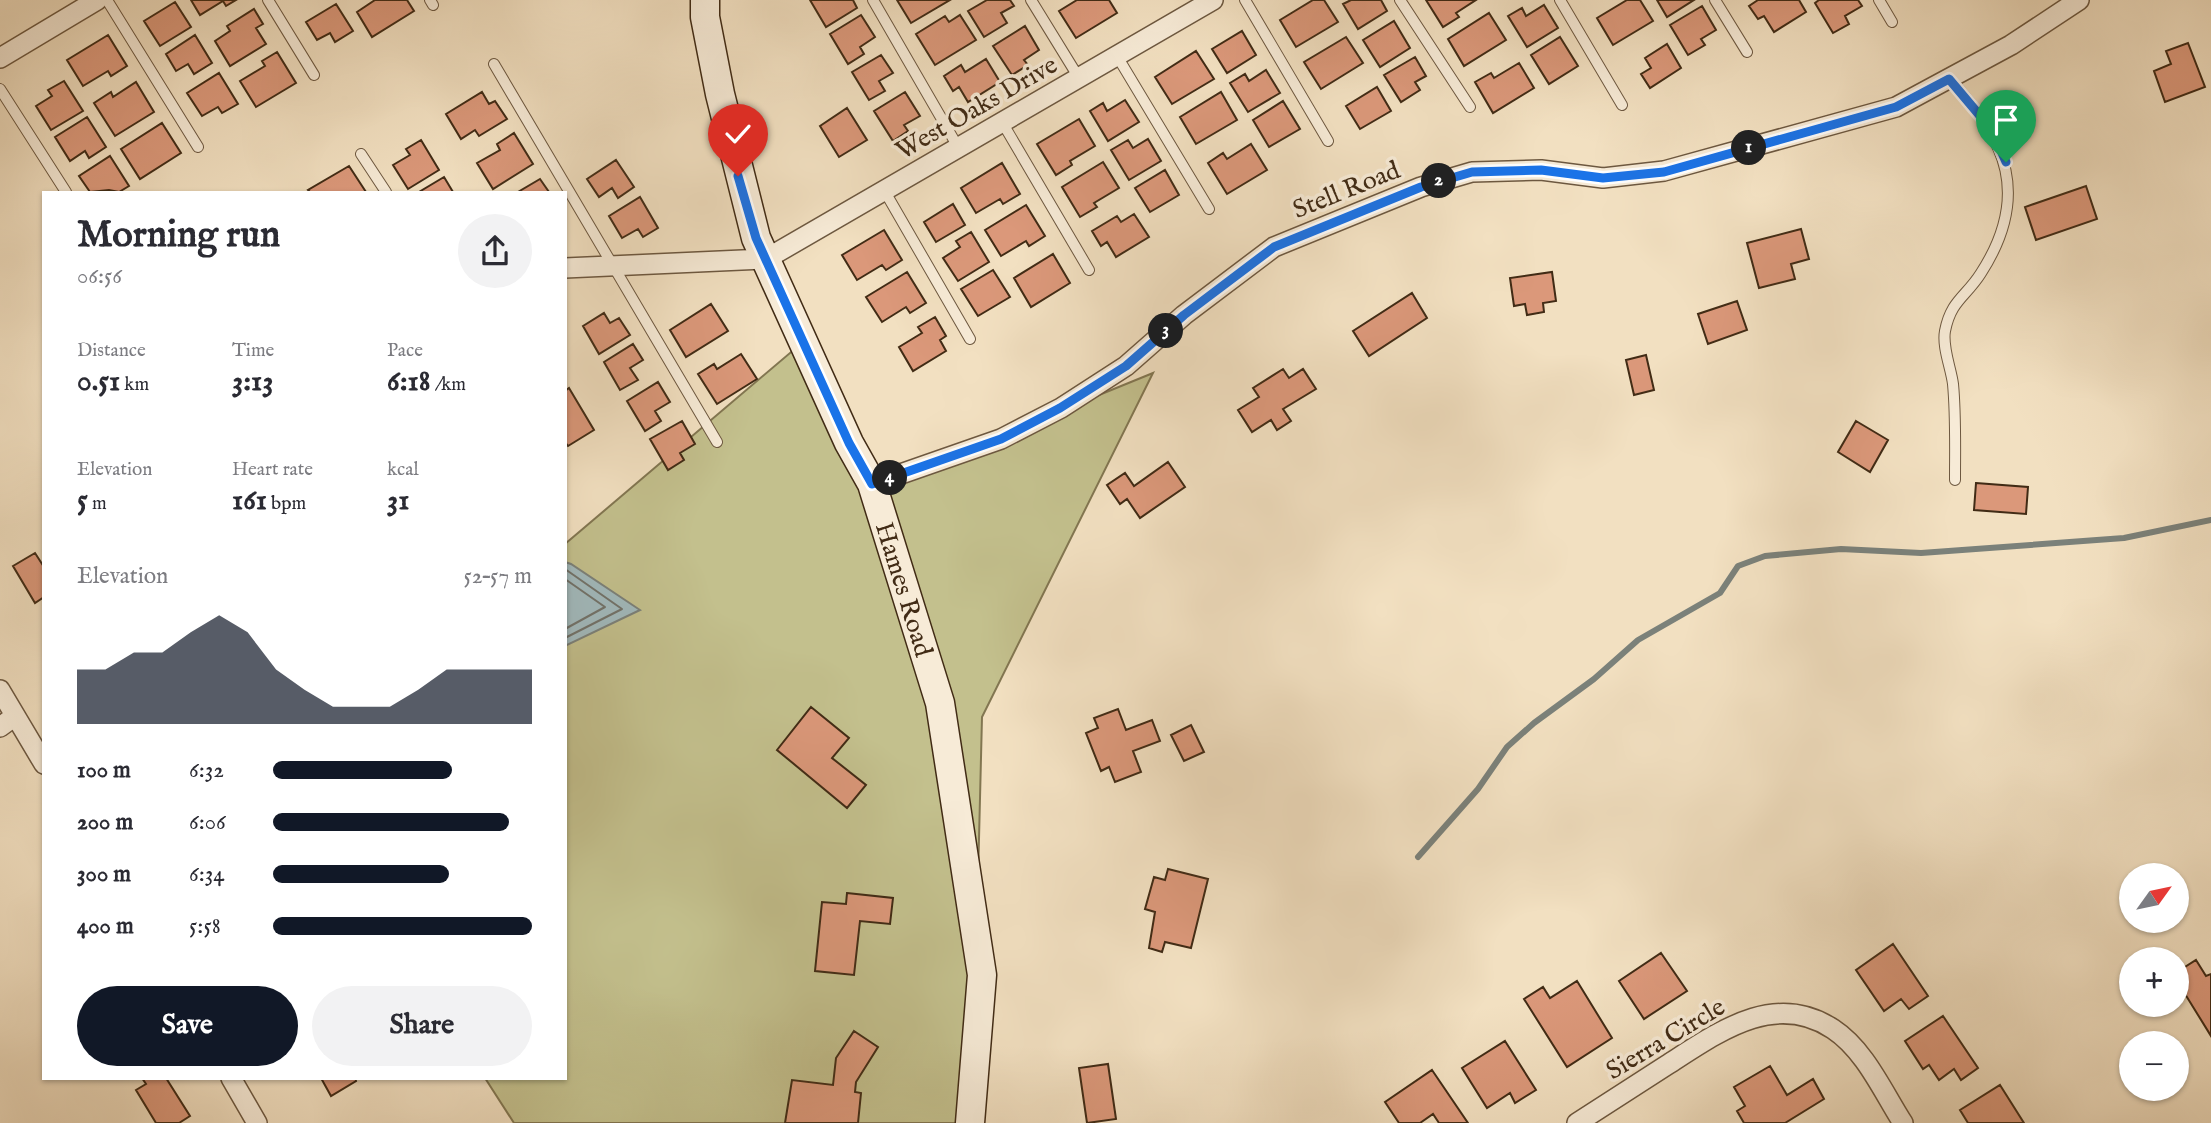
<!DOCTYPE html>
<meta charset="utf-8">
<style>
:root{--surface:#fff;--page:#f2f2f3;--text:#2b2b33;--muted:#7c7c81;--accent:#111827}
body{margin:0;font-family:"IM FELL English",serif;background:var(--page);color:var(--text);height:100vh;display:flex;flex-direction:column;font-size:26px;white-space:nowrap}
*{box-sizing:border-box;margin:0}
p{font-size:23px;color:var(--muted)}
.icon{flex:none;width:38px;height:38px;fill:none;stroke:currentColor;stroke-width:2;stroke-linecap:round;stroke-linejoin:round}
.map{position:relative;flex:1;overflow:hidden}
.panel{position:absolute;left:42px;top:191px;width:525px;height:889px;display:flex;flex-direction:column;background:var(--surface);border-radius:0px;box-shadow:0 2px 5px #0004}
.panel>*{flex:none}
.needle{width:46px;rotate:57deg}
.buttons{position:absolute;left:2119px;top:863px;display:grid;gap:14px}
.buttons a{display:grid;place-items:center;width:70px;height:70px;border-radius:50%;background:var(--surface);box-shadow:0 2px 5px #0004;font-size:35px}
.pin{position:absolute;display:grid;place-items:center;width:60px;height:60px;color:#fff;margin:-72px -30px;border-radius:50% 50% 50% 0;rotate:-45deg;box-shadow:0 0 7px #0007}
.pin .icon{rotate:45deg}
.km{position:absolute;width:35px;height:35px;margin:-18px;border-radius:50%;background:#222;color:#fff;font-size:19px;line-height:35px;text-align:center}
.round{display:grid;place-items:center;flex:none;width:74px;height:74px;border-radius:37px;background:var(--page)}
.overview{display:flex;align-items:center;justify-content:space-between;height:119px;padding:0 35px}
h1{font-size:38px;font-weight:700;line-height:52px}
.stats{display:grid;grid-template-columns:repeat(3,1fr);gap:10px;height:119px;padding:7px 35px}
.stats div{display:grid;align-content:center}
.stats b{font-size:30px;font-weight:700}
.stats small{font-size:19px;font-weight:400}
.stats p{font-size:19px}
.chart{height:196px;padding:14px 35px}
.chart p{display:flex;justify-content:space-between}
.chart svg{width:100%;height:126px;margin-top:7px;fill:var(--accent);opacity:.7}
.cta{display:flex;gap:14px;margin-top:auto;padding:14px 35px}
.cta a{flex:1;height:80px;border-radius:42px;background:var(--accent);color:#fff;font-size:28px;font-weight:700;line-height:80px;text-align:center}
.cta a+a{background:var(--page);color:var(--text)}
ul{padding:0 35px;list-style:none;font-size:23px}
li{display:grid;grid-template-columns:112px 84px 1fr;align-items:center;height:52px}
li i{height:18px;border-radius:9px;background:var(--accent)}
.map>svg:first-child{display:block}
</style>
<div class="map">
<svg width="2211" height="1123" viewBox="0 0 2211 1123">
<rect width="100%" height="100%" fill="#f2e0c1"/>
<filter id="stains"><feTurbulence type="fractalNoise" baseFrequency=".00286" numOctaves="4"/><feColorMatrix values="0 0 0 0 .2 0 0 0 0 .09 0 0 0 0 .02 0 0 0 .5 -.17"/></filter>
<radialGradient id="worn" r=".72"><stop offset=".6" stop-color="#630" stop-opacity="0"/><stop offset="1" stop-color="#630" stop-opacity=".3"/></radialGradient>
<!-- green -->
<path fill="#c3c08d" stroke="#827651" stroke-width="2" d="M810 336 878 485 1153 373 982 717 972 1123H514L485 1078H565V544Z"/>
<!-- water -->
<path fill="#a1babe" stroke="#7b817a" stroke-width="2" d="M565 562 571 564 640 610 565 646Z"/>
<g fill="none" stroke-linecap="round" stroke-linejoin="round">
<!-- shore -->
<path stroke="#71726a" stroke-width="2" d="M565 569 622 609 565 638
M565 579 605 607 565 629"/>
<!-- stream -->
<path stroke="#7b817a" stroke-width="6" d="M1418 857 1478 789 1507 747 1534 723 1594 679 1638 640 1720 593 1738 566 1765 556 1841 549 1921 553 2124 538 2211 520"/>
</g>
<!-- building -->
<path fill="#db987a" stroke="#412b15" stroke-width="2" d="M191 0H236L226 6 223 1 200 15Z
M375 0H407L414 11 372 37 357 12Z
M810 0H853L857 8 826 27Z
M897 0H950L911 23Z
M987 0H1010L1014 6 1001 13 1007 23 984 37 968 11Z
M1077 0H1109L1117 13 1076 38 1059 11Z
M1313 0H1324L1338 22 1296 47 1280 20Z
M1351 0H1381L1387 11 1358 29 1343 4Z
M1426 0H1476L1456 13 1459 17 1443 27Z
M1627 0H1640L1653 21 1613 45 1597 18Z
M1657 0H1694L1667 17Z
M1758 0H1799L1806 12 1774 32 1764 16 1758 19 1749 6Z
M1819 0H1858L1862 6 1845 16 1849 24 1833 33 1815 3Z
M175 2 191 27 160 46 144 21Z
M336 4 353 31 335 42 330 33 317 40 306 22Z
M1544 5 1558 28 1527 47 1508 16 1522 8 1526 16Z
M1702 6 1716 30 1701 39 1705 45 1688 55 1670 25Z
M254 9 263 24 256 28 266 44 230 66 215 41 230 31 227 26Z
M1489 13 1506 40 1464 66 1448 39Z
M861 15 875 37 860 47 864 54 848 64 830 34Z
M960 15 976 40 935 65 916 34 945 16 949 22Z
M1394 21 1410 48 1380 67 1363 40Z
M1025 26 1039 50 1024 60 1028 65 1012 75 993 46Z
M1242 31 1256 55 1227 73 1212 49Z
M108 35 127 66 111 76 108 71 83 86 67 60Z
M195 35 212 63 194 74 188 64 176 71 166 54Z
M1346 37 1363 63 1321 89 1304 62Z
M1560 37 1578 66 1549 84 1531 55Z
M2188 43 2205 87 2165 102 2154 71 2171 64 2166 51Z
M1667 44 1681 68 1650 88 1641 74 1651 68 1645 58Z
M1196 51 1214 79 1172 104 1155 77Z
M277 52 296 83 256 107 240 81 265 66 262 61Z
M881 55 893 73 879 81 885 91 869 100 852 72Z
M1415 57 1426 76 1415 82 1420 90 1401 102 1384 75Z
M986 59 1000 82 968 102 959 87 953 91 944 76 961 65 965 72Z
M1519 63 1534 88 1493 113 1475 82 1491 73 1494 78Z
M1266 70 1280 93 1248 112 1230 83 1245 74 1249 81Z
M219 73 238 104 222 113 218 107 202 116 187 93Z
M64 81 83 111 51 130 36 106 52 96 48 90Z
M136 82 154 112 115 136 94 103 111 92 113 97Z
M1377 87 1391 111 1360 129 1346 106Z
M482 92 489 104 495 101 507 119 479 136 475 130 461 139 446 114Z
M905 92 920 116 904 125 908 131 893 141 874 111Z
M1221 92 1237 120 1196 144 1180 117Z
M1125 100 1139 122 1108 141 1090 111 1103 103 1107 111Z
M1283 101 1300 129 1269 147 1253 120Z
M847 108 867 140 839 157 820 126Z
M87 117 106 147 89 158 85 151 70 161 55 137Z
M1079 119 1095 146 1070 161 1072 165 1056 175 1037 144Z
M162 123 181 153 140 179 121 149Z
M514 133 533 164 493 189 477 163 500 150 497 144Z
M1148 139 1161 161 1129 180 1111 150 1128 140 1133 148Z
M421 140 439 170 408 189 393 165 410 155 406 149Z
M1251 144 1267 170 1227 194 1208 163 1223 153 1227 159Z
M110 156 129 186 119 192 109 190 90 192 79 176Z
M616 160 634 187 618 198 612 188 599 197 587 179Z
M1103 162 1119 188 1094 203 1097 207 1080 217 1062 187Z
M1002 163 1020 194 1003 204 1000 199 976 213 961 188Z
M349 166 366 192H310L308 190Z
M1165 170 1179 195 1150 212 1135 188Z
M444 177 453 192H419Z
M540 179 549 192H518Z
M2086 186 2097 219 2036 240 2025 207Z
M640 197 658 228 643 237 638 229 622 238 609 216Z
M953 204 965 225 936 242 924 222Z
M1026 205 1045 236 1029 246 1026 241 1001 256 985 230Z
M1134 214 1149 237 1116 257 1107 242 1101 246 1092 231 1117 216 1121 222Z
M1801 229 1809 259 1791 264 1795 279 1759 288 1747 243Z
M884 230 902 260 886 270 882 265 857 280 842 255Z
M971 232 989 262 958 281 943 258 960 247 956 241Z
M1053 254 1070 283 1031 307 1014 278Z
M993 270 1010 297 978 316 961 289Z
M907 272 926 303 910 313 906 307 882 322 866 297Z
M1552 272 1556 301 1543 303 1544 312 1527 315 1525 304 1514 306 1510 278Z
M1412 293 1427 318 1369 356 1353 331Z
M1737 301 1747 330 1708 344 1698 314Z
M711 304 728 331 686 357 670 330Z
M604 313 610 323 619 318 630 335 599 354 583 326Z
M935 317 946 336 940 340 946 351 913 371 899 347 922 333 918 327Z
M633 344 643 360 630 368 638 380 620 390 604 362Z
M741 354 757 379 717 404 698 374 714 364 717 369Z
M1646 355 1654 390 1634 395 1626 360Z
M1283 369 1289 378 1303 369 1316 389 1283 409 1291 421 1277 430 1271 420 1252 432 1238 410 1259 397 1253 388Z
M658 382 670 402 655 411 661 421 645 431 627 401Z
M569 388 594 430 568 446 565 442V391Z
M682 421 695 444 680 453 684 460 668 470 650 439Z
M1856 421 1888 440 1870 472 1838 452Z
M1168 462 1185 487 1140 518 1127 499 1120 504 1107 485 1125 473 1134 486Z
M1976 483 2028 487 2026 514 1974 510Z
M35 553 44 567V597L35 603 13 566Z
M811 707 849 738 832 758 866 785 847 808 777 750Z
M1118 709 1126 730 1152 720 1160 741 1133 751 1141 772 1115 782 1109 767 1101 771 1086 733 1098 728 1094 718Z
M1191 725 1204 752 1184 761 1171 735Z
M1168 869 1208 879 1191 948 1165 942 1162 952 1149 948 1155 912 1145 909 1154 877 1165 880Z
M847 893 893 898 890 924 860 921 854 975 815 971 822 902 846 904Z
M1893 944 1928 996 1909 1009 1901 999 1884 1011 1856 970Z
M1661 953 1687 991 1644 1019 1619 981Z
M2196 960 2206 976 2211 974V1036L2177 981V972Z
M1577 981 1612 1038 1567 1067 1524 999 1543 987 1550 998Z
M1943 1016 1978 1068 1961 1080 1954 1069 1939 1080 1929 1065 1923 1069 1905 1041Z
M854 1031 878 1047 856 1082 855 1092 861 1093 858 1123H785L792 1080 833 1085 836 1058Z
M1505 1041 1536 1090 1515 1103 1510 1093 1487 1108 1462 1068Z
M1108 1064 1116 1119 1087 1123 1079 1068Z
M1770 1066 1787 1095 1813 1079 1824 1099 1785 1123H1744L1737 1111 1745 1106 1734 1087Z
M1432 1070 1468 1123H1439L1433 1114 1420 1123H1399L1385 1102Z
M142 1078H166L190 1116 179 1123H156L136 1090 146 1084Z
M321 1078H355L356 1081 331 1096Z
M2000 1085 2024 1123H1968L1960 1110Z"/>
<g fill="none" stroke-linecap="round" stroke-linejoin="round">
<defs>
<path id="lane" d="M107 0 198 147
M268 0 314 75
M430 0 433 5
M873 0 958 147
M1031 0 1079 78
M1245 0 1328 141
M1400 0 1470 107
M1560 0 1622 105
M1715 0 1747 52
M1879 0 1892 22
M1117 56 1209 209
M494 64 717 442
M1949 79C2008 140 2030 197 1981 273 1966 297 1951 300 1945 331 1942 347 1951 368 1953 384 1956 416 1955 448 1955 480
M0 89 66 192
M1002 122 1089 270
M361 154 386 192
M884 190 970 339"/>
<path id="street" d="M0 58 97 0
M565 268 766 259 1213 0
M872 484 1001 439 1061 408 1126 366 1184 315 1274 247 1421 187 1472 172 1541 170 1603 178 1664 171 1896 107 2011 45 2079 0
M0 690 44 764
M0 727 15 716
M231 1078 257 1123
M1577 1123C1607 1104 1637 1084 1667 1065 1717 1033 1774 990 1833 1029 1865 1050 1883 1092 1903 1123"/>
<g id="secondary">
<path id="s1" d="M705 0V17L720 94 756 238 849 443 872 484 940 703 982 975 970 1123"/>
</g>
</defs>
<!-- lane casing -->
<use href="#lane" stroke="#6d5840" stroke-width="12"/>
<!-- street casing -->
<use href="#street" stroke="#6d5840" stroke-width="22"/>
<!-- secondary casing -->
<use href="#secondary" stroke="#412b15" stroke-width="31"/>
<!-- lane -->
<use href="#lane" stroke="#f7ebd7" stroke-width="10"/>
<!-- street -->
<use href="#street" stroke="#f7ebd7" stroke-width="19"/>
<!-- secondary -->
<use href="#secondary" stroke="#f7ebd7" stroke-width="28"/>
</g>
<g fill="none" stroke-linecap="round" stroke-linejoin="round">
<defs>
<path id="route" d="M738 176 756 238 849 443 872 484 1001 439 1060 408 1126 366 1184 315 1274 247 1421 187 1472 172 1541 170 1603 178 1664 172 1896 107 1949 79 1992 130 2006 162"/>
</defs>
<!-- route casing -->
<use href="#route" stroke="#fff" stroke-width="14"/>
<!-- route -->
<use href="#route" stroke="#1a73e8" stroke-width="9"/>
</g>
<g text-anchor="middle" stroke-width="7" stroke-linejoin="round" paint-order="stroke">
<!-- street labels -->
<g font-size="26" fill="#412b15" stroke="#f7ebd7">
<text transform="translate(976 107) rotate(-30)" y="9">West Oaks Drive</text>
<text transform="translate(1346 189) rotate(-22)" y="9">Stell Road</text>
<text dy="9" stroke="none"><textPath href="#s1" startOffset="626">Hames Road</textPath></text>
<text transform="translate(1665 1038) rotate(-31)" y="9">Sierra Circle</text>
</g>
</g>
<rect width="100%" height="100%" filter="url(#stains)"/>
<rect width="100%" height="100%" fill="url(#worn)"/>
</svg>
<div class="buttons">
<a><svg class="needle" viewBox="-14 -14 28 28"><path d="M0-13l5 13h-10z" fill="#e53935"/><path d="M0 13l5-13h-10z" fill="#7c7c81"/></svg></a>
<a>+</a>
<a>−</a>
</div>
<div class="pin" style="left:2006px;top:162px;background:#1e9e55"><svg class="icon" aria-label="arrive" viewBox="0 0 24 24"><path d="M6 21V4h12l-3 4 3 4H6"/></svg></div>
<div class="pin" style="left:738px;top:176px;background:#d93025"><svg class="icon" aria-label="check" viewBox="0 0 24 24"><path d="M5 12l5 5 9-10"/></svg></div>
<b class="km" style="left:1749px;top:148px">1</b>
<b class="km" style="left:1439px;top:181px">2</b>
<b class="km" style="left:1166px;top:331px">3</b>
<b class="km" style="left:890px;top:478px">4</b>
<section class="panel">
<div class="overview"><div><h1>Morning run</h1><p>06:56</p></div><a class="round"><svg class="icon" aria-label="share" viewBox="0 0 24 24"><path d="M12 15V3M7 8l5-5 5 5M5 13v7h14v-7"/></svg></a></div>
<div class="stats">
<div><p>Distance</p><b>0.51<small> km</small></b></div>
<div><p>Time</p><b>3:13</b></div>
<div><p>Pace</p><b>6:18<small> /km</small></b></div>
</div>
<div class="stats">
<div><p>Elevation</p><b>5<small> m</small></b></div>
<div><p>Heart rate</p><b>161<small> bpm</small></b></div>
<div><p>kcal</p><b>31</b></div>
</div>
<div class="chart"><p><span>Elevation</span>52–57 m</p>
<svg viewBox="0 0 160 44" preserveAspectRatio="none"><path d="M0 44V25L10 25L20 19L30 19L40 12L50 6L60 12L70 25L80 32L90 38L100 38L110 38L120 32L130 25L140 25L150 25L160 25V44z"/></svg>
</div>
<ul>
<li><b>100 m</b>6:32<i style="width:69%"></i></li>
<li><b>200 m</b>6:06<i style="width:91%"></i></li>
<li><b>300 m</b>6:34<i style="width:68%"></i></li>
<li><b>400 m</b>5:58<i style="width:100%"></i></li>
</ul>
<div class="cta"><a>Save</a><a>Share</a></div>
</section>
</div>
